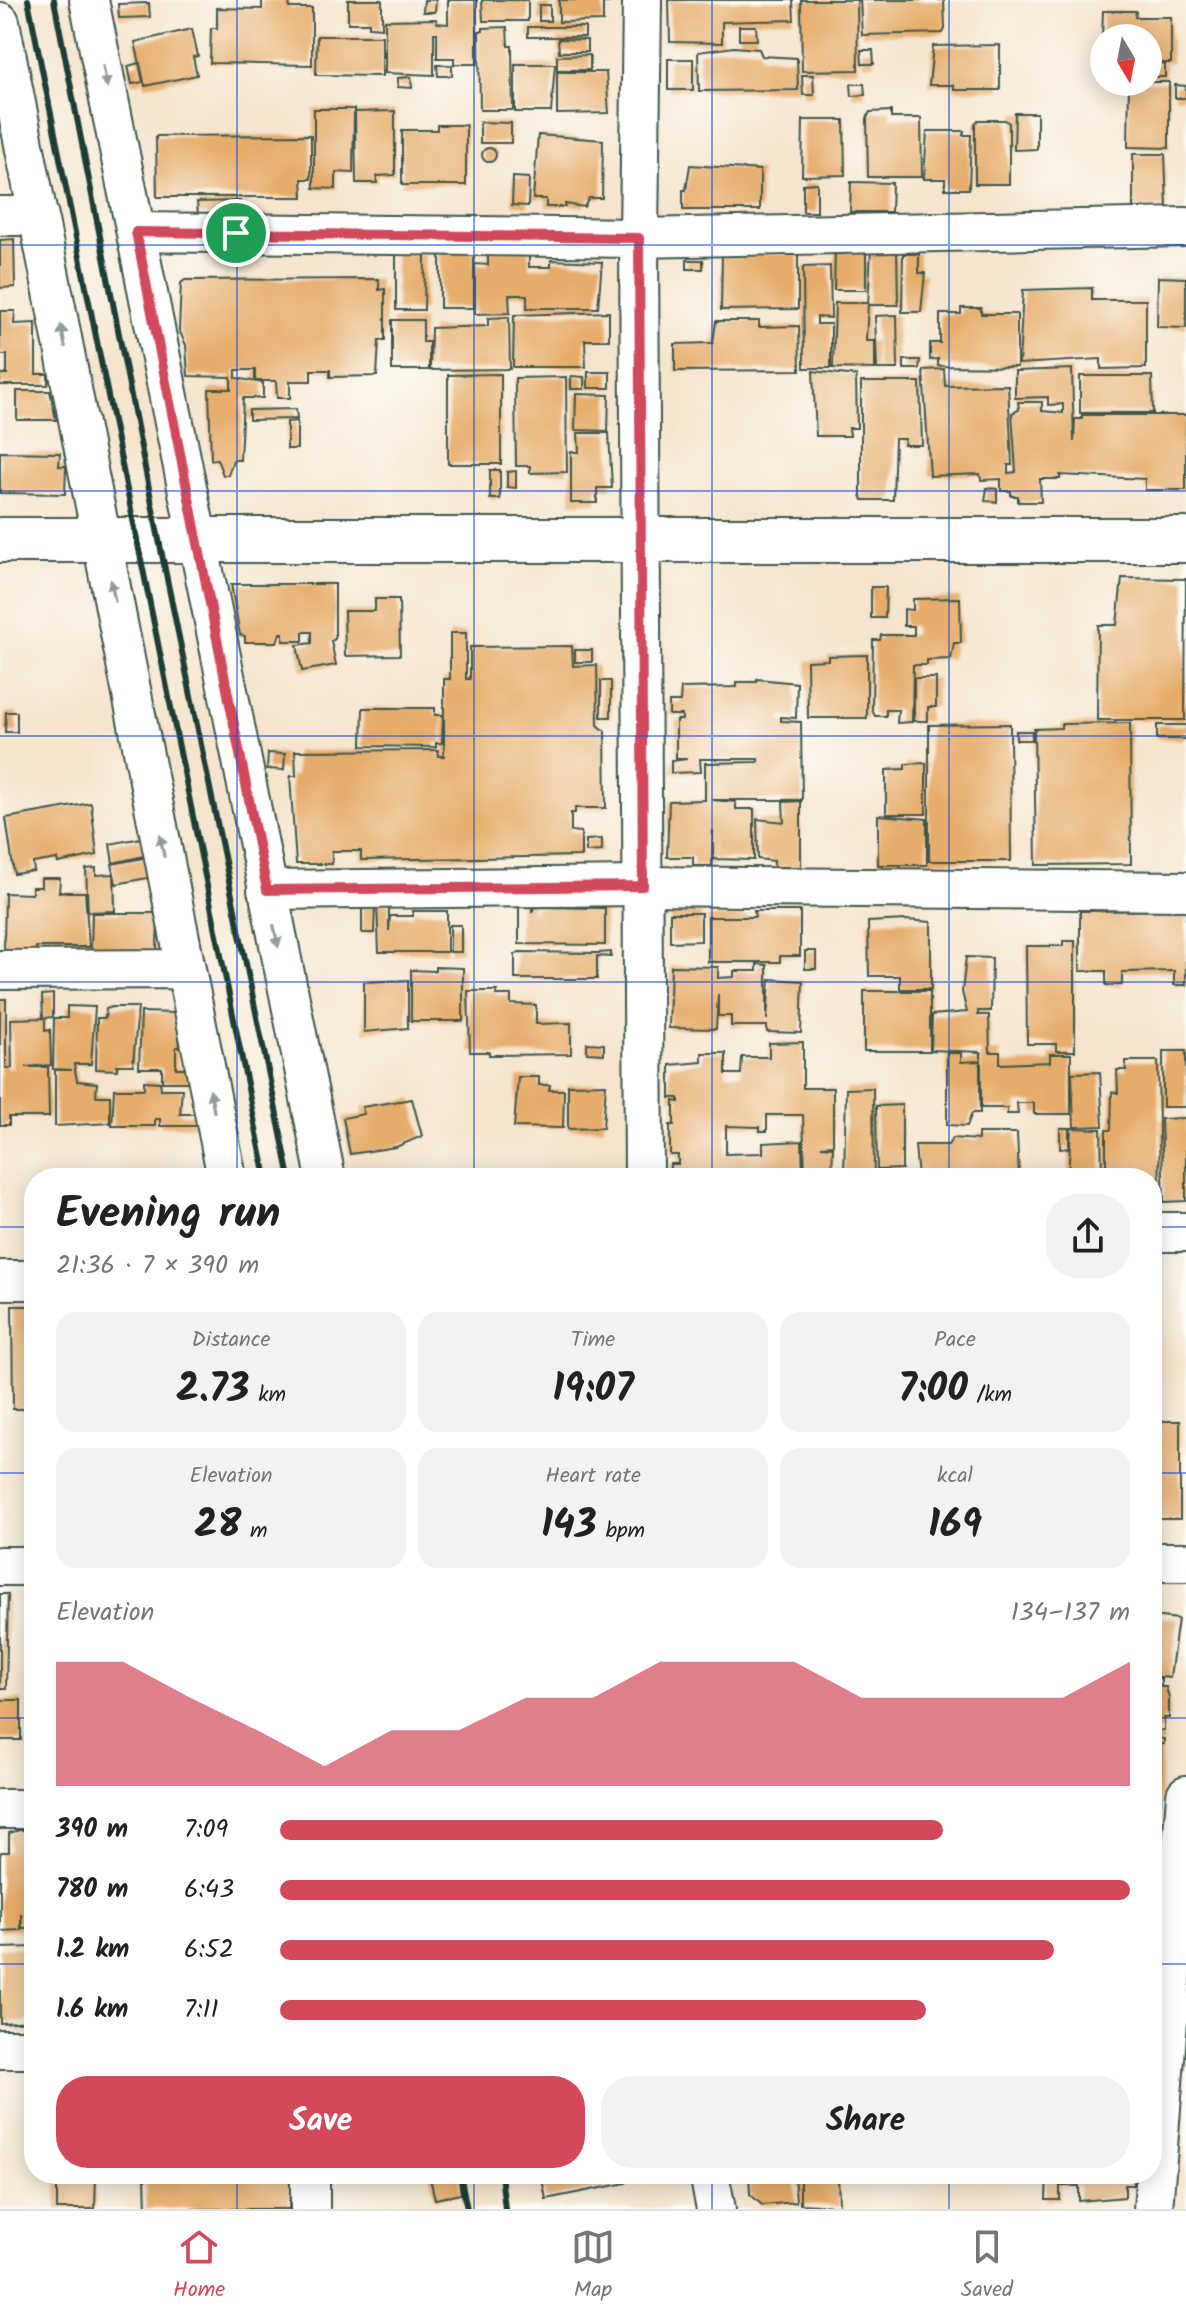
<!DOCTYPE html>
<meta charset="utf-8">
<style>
:root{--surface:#fff;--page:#f2f2f2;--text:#222;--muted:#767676;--line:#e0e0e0;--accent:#d1495b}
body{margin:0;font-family:Kalam,sans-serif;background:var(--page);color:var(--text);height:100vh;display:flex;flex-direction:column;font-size:30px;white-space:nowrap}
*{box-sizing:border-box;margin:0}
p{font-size:26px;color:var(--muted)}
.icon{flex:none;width:44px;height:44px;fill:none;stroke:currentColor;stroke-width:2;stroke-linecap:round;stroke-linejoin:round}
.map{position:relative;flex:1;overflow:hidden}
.panel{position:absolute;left:24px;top:1168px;width:1138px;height:1016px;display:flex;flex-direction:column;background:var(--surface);border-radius:32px;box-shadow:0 4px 20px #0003}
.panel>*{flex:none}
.needle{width:52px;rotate:170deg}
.tools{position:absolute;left:1090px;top:24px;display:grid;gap:16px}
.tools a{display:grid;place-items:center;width:72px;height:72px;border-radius:50%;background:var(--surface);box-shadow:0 4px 20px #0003;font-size:40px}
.pin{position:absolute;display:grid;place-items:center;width:68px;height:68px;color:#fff;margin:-34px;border:4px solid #fff;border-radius:50%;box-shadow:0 2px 8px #0007}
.round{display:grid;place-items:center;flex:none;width:84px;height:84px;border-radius:32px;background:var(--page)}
.overview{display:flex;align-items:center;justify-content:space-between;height:136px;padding:0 32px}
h1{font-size:44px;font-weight:700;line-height:60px}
.figures{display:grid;grid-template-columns:repeat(3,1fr);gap:12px;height:136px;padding:8px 32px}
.figures div{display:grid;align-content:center;border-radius:20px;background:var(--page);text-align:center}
.figures b{font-size:40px;font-weight:700}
.figures small{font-size:22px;font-weight:400}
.figures p{font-size:22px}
.chart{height:224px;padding:16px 32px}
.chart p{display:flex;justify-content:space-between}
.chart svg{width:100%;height:144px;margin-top:8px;fill:var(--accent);opacity:.7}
.action{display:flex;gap:16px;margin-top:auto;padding:16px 32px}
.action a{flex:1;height:92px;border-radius:32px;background:var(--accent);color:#fff;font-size:32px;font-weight:700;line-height:92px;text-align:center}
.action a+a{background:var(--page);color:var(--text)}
ul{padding:0 32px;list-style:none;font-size:26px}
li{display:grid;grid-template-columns:128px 96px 1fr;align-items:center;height:60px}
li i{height:20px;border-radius:10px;background:var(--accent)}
.tabs{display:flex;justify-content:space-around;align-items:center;height:112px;border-top:2px solid var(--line);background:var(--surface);font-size:22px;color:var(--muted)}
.tabs a{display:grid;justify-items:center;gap:4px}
.tabs .current{color:var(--accent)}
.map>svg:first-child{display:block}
</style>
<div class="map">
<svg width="1186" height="2209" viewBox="0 0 1186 2209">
<rect width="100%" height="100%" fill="#fdfcf7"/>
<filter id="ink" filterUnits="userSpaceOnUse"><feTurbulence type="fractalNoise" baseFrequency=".0125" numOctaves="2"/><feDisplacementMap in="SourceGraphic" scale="16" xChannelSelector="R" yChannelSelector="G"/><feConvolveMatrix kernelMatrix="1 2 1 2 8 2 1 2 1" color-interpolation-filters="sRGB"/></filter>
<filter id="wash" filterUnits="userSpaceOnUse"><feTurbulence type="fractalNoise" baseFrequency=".006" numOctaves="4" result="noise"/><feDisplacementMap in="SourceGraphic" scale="32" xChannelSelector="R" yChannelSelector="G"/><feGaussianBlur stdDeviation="1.8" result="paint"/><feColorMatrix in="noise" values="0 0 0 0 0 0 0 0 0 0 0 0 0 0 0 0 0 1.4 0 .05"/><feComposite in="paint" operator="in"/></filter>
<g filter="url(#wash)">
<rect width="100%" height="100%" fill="#f5e5ce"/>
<g id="blocks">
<!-- building -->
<path fill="#e6ac69" d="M262 0H290L289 8H312V65L210 63 211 28H217V8L262 9Z
M348 0H382V28L369 27V23H348Z
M424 0H436L435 12H423Z
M448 0H477V64H454V58H437V33H434V75L385 73V20L436 19 437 23 448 24Z
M482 0H528V21H483Z
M559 0H609V3H603V21L559 22Z
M669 0H793L794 20 722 22V43L670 42Z
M801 0H857L858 70 802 71Z
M860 0H944L945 29 943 33 862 35Z
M149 3 150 17 119 18 118 4Z
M539 5H550V21H539Z
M1103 11H1136L1135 17H1171V63H1148V38H1102Z
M739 26H756L757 40H739Z
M507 27 508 46H512L513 110H480L479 31H483V28Z
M528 27H585V37H528Z
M192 29 198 56 193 57 197 75 145 86 135 42Z
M317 36H382V76L316 75Z
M558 39 587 40V52H559Z
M1000 45V90H954V85H929L933 46Z
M734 47 759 49 762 56 797 58 798 90 699 91 698 52Z
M861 50H873L874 64H862Z
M590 55V70H557V56Z
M668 59H693V90H668Z
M139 63 143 82 132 84 128 66Z
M515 64H555L551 112H515Z
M1148 64H1165V77H1148Z
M437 65H452V76H438Z
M557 72H606L609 113 557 114Z
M802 75H813L814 95H803Z
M411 77 412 88 398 87V78Z
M1129 82H1169V148L1128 147Z
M851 84H864L865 95 852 96Z
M1175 85 1186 86V98H1175Z
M314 109H354L353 173 336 172V189L314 188Z
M395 111V175L377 176V183H356L355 112Z
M891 111V118H921L922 177H868L867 118 870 112Z
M1015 113H1037V149L1014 150Z
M803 120H844L845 175 802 176Z
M978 120H1005L1009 123V184H975V124Z
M480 122 511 123V143H480Z
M437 125H466V185H402V130H437Z
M927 131H964L963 135H971L969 189H945V179H924Z
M311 135V179H302L303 197H157L156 136Z
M538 135 603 140 602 198H589L584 207 565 204V207H546V199H533Z
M482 155a7 7 0 1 1 14 0a7 7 0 1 1-14 0Z
M1133 154H1165L1167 208 1133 209Z
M690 165 760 170V210H683V190H686Z
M513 177 529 178 528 206 512 205Z
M851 182 892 183 891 212H850Z
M817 183V212H803V184Z
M240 201V214L198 215 197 202Z
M14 239 15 287 0 288V240Z
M871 249H897L898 305H868Z
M529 250V267H551V260L602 262 598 308H527V295H509L510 313 475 314V264L488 265V251Z
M835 250 866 251V290H834Z
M440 251H474V308H440Z
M396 254H425L424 310H396Z
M798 254V309L721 310 722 255Z
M903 254H919V273H925L921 312H902Z
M687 260H703V269H687Z
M830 266 831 318 817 317V324H831V368H804L803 267Z
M1158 277 1186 278V328L1157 327Z
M379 279V290L385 289V340H379L377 376 330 377V370H311V381H290V398H277L276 381H255V370H236V378L263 383V398H243L240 460H233L228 475H223L217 459 211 460 209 389H231V377L188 376 186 345 179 330 181 283 185 280Z
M1092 288V300H1146V368L1101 369V359L1019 364 1023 290Z
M835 303H868L866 341H875V369L833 368Z
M961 308H981V314H1017V367L938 366V359L930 360V343H940V314H961Z
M0 311H15L14 324 36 323V374H48V385H0V374H7V355H0Z
M609 312V340H585L586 367H513L514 315Z
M897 315 898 369H877L875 316Z
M509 317 510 369 430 370 431 328 488 326V318Z
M392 320H423V342H429V370H392Z
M716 321H759V327L799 326 800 370 675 371V344L713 343Z
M904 360H920L919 369H904Z
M944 369 945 386 1008 385 1012 465H1008V473L1016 472 1012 413 1019 410 1018 402H1042V411L1063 413V404L1048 405V397L1015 398V371L1072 369 1074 442 1075 419H1082V415H1186V490H1145V479L1060 475V479H1040L1041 502H1018V496H1011V491H1001V479L981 480 980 474 930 476 923 370Z
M813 371 856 376 857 428H849L850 436H816Z
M588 372H610V388H588Z
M501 374V464H448V375Z
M571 376 584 377V389H571Z
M1080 376H1152L1153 413H1080Z
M566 377 567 472 530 473V466H516L515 378Z
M861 382H920L922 445H904L905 439H895L893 500H863L861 495Z
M17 391H50L56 420H17Z
M576 394 609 395 608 431 575 430Z
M296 409 297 419 249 420V410Z
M297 421V449H287V422Z
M578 433H609L612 488H597V503H571V452H579Z
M0 452 60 453 59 466H66L65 494 0 493Z
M490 470H500V499H490Z
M516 471V488L507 487V472Z
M987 488 997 489V502L985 501Z
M1122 578 1186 579 1185 720H1097L1098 625H1117Z
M231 584H335V639L331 641 336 665 302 671 297 645 312 643V632H303V641H283V633H280L277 642H245V636L240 635Z
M871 587H886L885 618H871Z
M960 598 961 643H954L951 659 927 660V665H913L912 722 897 723 898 710H886V716H875L872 710 873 640H880L881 635H914V626H904V609L913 610V599Z
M375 599H399L400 655 345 656 344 611H375Z
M450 633H466V679H470V647L572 646 573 666 597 665 598 725 605 731 606 808H575V813H571V831L581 832V856L361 860V851H332V864H296L290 776H296L295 751 438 750V756H444V679H450Z
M575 650H592V662H575Z
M867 655V718H808L807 661 828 660V656Z
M914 678H936V707H928V721H914Z
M757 679 797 683 796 718 781 717V721L801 722 802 800H712L736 802V809H754V860L713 859V830L712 866H693V857H667L669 801 705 800V763L758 762V759H700L701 772 671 773V761L687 759H676V720H682V715H669V702H680L681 688 737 687V682H757Z
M601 681H611V717H601Z
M363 708H435V715H443L442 743H436V747L362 746Z
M6 712H17V732H5Z
M1130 723 1131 864 1036 865 1034 729 1061 728V724Z
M1010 724 1011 861H929V725Z
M1157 725H1186V739H1157Z
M1016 731H1032V740H1016Z
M268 753 285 754 284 770 267 769Z
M926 763V814H886V770L905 769V764Z
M801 801V867H774V861L758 859 757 819 784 822 783 802Z
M91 803 97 855 58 863 57 859 33 863 34 871 14 874 6 818Z
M878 815 927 819V865H878Z
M141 838 144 856 113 863 110 844Z
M602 839V851L586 852V840Z
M148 857 152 877 116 884 112 864Z
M96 868V875L114 874 115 911 88 912 86 869Z
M41 878H60L59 892H85L89 947H36V952H4L5 893 32 894V887H41Z
M377 903H389V931L390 916H413V911H447V952H379Z
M519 903H532V913L535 907 605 908V945L519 944Z
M362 906H375L374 933H362Z
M1186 910V985H1174V971L1122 972V985H1106V971H1080V911Z
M754 911H800V956H780V962H708V917H755Z
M92 913H158L157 951 91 950Z
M670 913H701V941L670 942Z
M906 920 931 922V989H900V976H869L868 922Z
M450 925H461V952H450Z
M1063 941H1075V1051H1056V1044H1027L1026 946H1063Z
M805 951H816V969H805Z
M519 952 598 953 611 952V957L597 956V979H515V955Z
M966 957 992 958 991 1011H978V1015H989L990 1052H1000V1064L1050 1062V1054H1071V1114H1034V1103H1017L1018 1114H1007V1108H981V1052L931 1050 932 1015 967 1012 962 992Z
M757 964 767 965V1020L770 979 803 981 801 1033 767 1032V1026H731V1016H718V994L716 1029 669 1028 671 966 718 967V978L734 977V971H757Z
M435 967 463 968V1021H411V970L435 971Z
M408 980V1028L364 1032V982Z
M468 991H497L496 995H511V1004L536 1005V1024L571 1023V1054L489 1055V1052H470Z
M864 991H930V1051H864Z
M53 994V1017L43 1018 42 995Z
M0 999H6V1068H12L11 1019 45 1018V1031L50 1030 51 1065 26 1067H48L49 1117H9V1125H0Z
M67 1006 95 1007 91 1064H74L75 1070 77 1081 97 1083 96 1096H110V1123L55 1126V1070H72L53 1069 54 1018H67Z
M112 1007H138L133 1065H117V1070L96 1069 97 1018H105L106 1009Z
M141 1012 177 1013 180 1047H176V1068H190V1082H162V1068H139Z
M803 1042V1088H833V1145L821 1146 833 1147 832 1175 805 1174 803 1115H767V1131H760V1127L726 1126V1154L763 1153V1143L802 1141 803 1178H670V1164H678V1155H670V1125H674V1101L679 1102V1098H670V1065L702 1062V1053H726V1074H741L742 1057H769V1043Z
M587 1043 604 1044V1054L587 1053Z
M1163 1051H1186V1107H1163Z
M947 1053H961V1062L980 1061V1113H972L967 1126 947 1125Z
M1126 1061H1158L1160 1199H1152V1178H1106V1130H1111L1112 1092 1118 1093 1117 1070H1126Z
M1100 1072 1103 1126 1074 1127 1072 1073Z
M518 1077H539V1085H550L549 1090H564L563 1128 514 1127Z
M144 1081 160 1082 161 1089H182L180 1114H198V1126H160V1119H155V1126H112L114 1089H144Z
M606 1084 603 1128 568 1129V1085Z
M873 1088 874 1178H844L846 1089Z
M412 1099 422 1136 396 1147 350 1154 343 1118 364 1114 362 1107Z
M902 1105V1169L877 1170 876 1106Z
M1186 1118V1201L1164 1202 1161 1119Z
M1060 1128H1069V1148L1060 1149Z
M1071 1128 1101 1129 1102 1178H1068Z
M978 1133H1017L1019 1178H918L915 1145H948L953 1138 978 1140Z
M12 1306H34V1409H13Z
M1152 1421H1180V1519H1152Z
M0 1594H8L6 1689H0Z
M1152 1616 1178 1619 1170 1678 1152 1676Z
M1152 1678H1161V1687H1166L1169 1698V1718H1164V1730L1152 1731Z
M0 1700H21V1740H0Z
M1152 1739H1164V1744H1161L1160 1835H1152Z
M20 1830H34V1928H22L21 1913V1930L0 1931V1856L1 1852H9V1833Z
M34 1947V2021L0 2023V1948Z
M169 2174H291L289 2209H146L145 2177Z
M429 2174H458L461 2194 435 2199Z
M541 2174H624L626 2183 546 2199Z
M749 2174H794L796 2202 762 2205 750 2194Z
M800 2174H838L839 2206 800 2204Z
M1047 2174H1133L1134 2185H1125V2197L1079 2201V2186H1060V2200H1046Z
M57 2175H96L95 2209H57Z"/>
</g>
</g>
<g filter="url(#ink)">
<use href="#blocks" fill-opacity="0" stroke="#3f564b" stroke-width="2"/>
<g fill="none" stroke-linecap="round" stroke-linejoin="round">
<defs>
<path id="minor" d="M89 0 326 1178
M642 0 639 238 644 1178
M0 22 227 1178
M0 216H39
M136 232 639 238 1186 227
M267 890 643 886 1186 891
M0 970 186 969
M1152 1232H1186
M0 1280H34
M1152 1562H1186
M0 1566H34
M0 1809H34
M0 2049H34
M310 2174V2209
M709 2174 716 2209
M1153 2209 1186 1795"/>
<path id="tertiary" d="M0 540H1186
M1152 1909 1186 1908"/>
</defs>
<!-- minor casing -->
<use href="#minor" stroke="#3f564b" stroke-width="42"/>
<!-- tertiary casing -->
<use href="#tertiary" stroke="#3f564b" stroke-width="48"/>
<!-- minor -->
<use href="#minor" stroke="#fff" stroke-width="38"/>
<!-- tertiary -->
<use href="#tertiary" stroke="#fff" stroke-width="44"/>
<!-- rail -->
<path stroke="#1f3d34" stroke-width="6" d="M28 0 266 1178
M54 0 159 540 290 1178
M460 2174 467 2209
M501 2174 505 2209"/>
</g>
<!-- one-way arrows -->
<defs><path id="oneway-solid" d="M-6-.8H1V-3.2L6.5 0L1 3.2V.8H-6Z" transform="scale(2)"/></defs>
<g fill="#8f9e9a">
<use href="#oneway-solid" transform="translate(105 76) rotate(79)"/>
<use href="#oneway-solid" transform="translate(63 336) rotate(-101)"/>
<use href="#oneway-solid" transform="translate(113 591) rotate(-101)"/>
<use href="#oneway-solid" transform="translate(162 846) rotate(-101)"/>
<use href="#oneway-solid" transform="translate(276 936) rotate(78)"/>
<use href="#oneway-solid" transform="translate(212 1101) rotate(-101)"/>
</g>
</g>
<g fill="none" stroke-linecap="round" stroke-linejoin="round" filter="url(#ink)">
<defs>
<path id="route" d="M136 232 639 238 643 886 267 890Z"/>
</defs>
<!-- route casing -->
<use href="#route" stroke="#fff" stroke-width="16"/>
<!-- route -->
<use href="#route" stroke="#d1495b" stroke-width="10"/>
</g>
<!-- grid -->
<path fill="none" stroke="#1d4ed8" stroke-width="2" stroke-opacity="0.55" d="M237 0V1178M474 0V1178M712 0V1178M949 0V1178M0 245H1186M0 491H1186M0 736H1186M0 982H1186M0 1227H34M1152 1227H1186M0 1473H34M1152 1473H1186M0 1718H34M1152 1718H1186M0 1964H34M1152 1964H1186M237 2174V2209M474 2174V2209M712 2174V2209M949 2174V2209"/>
</svg>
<div class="tools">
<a><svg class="needle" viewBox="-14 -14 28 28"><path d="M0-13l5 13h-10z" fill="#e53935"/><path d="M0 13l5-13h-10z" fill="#767676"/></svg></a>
</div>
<div class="pin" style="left:236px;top:233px;background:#1e9e55"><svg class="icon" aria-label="arrive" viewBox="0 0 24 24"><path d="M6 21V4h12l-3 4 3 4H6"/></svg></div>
<section class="panel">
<div class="overview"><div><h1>Evening run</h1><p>21:36 · 7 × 390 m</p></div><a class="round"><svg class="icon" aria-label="share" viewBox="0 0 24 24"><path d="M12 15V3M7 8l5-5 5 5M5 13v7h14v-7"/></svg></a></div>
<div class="figures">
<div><p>Distance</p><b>2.73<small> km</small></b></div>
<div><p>Time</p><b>19:07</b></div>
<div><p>Pace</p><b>7:00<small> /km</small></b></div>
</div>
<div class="figures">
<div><p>Elevation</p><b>28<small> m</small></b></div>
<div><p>Heart rate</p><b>143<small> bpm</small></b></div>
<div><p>kcal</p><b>169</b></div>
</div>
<div class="chart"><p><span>Elevation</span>134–137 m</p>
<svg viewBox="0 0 160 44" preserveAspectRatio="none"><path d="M0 44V6L10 6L20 17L30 27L40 38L50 27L60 27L70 17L80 17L90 6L100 6L110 6L120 17L130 17L140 17L150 17L160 6V44z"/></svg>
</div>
<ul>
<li><b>390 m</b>7:09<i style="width:78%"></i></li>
<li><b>780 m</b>6:43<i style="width:100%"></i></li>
<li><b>1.2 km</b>6:52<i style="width:91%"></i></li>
<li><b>1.6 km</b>7:11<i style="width:76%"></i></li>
</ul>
<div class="action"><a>Save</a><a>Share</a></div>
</section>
</div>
<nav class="tabs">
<a class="current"><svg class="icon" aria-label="home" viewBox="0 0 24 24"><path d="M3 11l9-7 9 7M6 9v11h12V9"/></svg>Home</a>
<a><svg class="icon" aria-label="map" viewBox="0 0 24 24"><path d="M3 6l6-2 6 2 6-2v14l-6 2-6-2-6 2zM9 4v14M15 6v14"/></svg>Map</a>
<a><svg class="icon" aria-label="saved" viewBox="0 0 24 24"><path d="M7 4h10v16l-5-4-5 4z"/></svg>Saved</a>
</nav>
